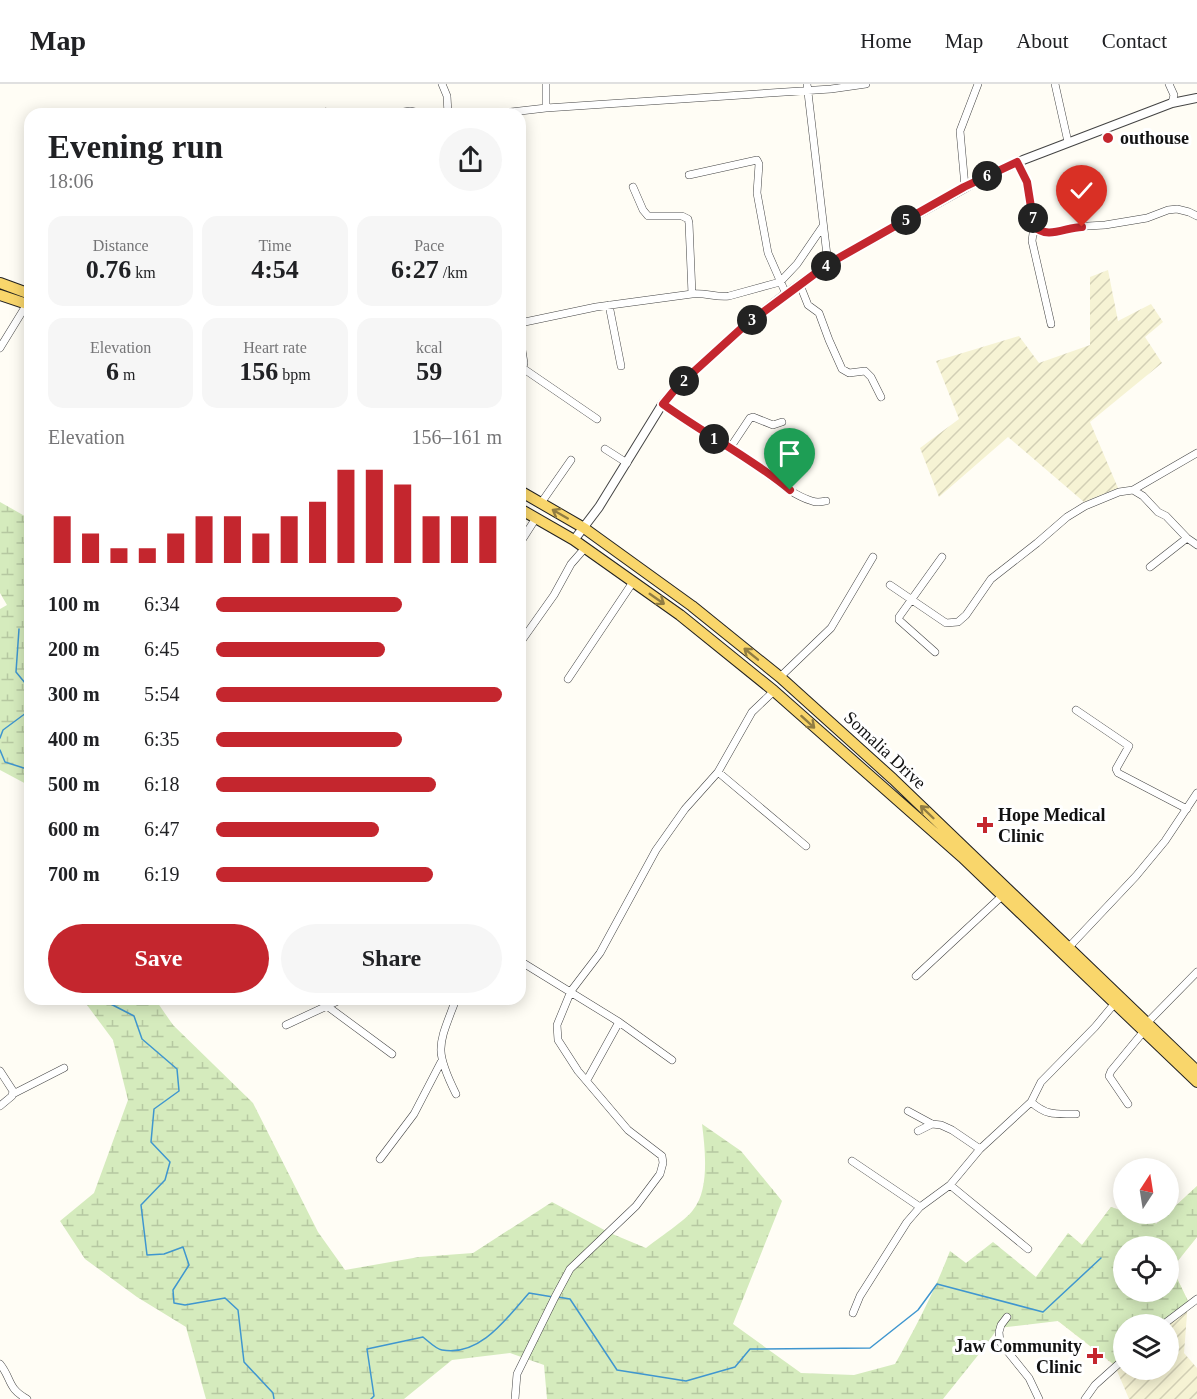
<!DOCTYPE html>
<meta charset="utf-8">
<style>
:root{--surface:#fff;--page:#f6f6f6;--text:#202124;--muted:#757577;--line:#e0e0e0;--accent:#c4262e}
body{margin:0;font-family:"Times New Roman",serif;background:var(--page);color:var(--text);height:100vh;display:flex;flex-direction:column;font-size:22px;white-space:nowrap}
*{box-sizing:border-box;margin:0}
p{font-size:20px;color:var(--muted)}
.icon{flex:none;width:33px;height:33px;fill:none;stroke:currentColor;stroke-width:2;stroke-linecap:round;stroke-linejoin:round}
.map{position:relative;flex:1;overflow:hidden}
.side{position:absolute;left:24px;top:24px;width:502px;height:897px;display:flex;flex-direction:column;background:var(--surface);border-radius:18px;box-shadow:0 3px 15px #0003}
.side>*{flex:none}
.needle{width:39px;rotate:12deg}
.fabs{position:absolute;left:1113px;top:1074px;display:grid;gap:12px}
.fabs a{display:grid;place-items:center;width:66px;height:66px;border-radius:50%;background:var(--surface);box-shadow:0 3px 15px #0003;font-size:30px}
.pin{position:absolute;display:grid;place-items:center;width:51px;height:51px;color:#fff;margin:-62px -26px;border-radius:50% 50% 50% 0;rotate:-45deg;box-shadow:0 0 6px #0007}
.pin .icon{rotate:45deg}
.km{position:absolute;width:30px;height:30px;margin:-15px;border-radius:50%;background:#222;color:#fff;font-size:16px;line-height:30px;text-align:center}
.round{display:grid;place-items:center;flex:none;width:63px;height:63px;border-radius:32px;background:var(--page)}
.summary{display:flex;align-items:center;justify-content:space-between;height:102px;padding:0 24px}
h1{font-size:33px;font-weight:600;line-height:45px}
.metrics{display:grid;grid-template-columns:repeat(3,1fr);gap:9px;height:102px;padding:6px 24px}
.metrics div{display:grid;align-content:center;border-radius:15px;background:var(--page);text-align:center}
.metrics b{font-size:26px;font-weight:600}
.metrics small{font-size:16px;font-weight:400}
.metrics p{font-size:16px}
.chart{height:168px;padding:12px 24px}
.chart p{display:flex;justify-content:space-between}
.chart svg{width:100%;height:108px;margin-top:6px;stroke:var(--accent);stroke-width:6}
.cta{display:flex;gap:12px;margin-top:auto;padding:12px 24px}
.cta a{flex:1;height:69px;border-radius:36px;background:var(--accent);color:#fff;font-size:24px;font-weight:600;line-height:69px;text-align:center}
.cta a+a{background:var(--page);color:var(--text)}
ul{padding:0 24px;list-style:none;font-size:20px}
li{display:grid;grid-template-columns:96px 72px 1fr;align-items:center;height:45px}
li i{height:15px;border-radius:8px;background:var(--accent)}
header{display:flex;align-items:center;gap:36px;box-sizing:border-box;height:84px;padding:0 30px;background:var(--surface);border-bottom:2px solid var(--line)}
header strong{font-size:28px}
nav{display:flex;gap:33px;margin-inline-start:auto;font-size:21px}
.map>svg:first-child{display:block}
</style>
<header>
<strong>Map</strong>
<nav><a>Home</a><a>Map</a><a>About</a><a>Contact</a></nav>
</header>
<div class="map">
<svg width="1197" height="1315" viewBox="0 0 1197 1315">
<defs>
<pattern id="farmland-furrows" width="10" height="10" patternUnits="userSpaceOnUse" patternTransform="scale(1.5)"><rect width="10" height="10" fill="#f6f3d4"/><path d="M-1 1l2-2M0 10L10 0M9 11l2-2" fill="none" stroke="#d2cfb5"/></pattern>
<pattern id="wetland-marsh" width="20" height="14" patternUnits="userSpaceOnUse" patternTransform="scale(1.5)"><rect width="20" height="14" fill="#d5ebbd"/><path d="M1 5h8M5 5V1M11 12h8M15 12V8" fill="none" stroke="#b6c8a1"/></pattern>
</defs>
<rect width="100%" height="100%" fill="#fffdf5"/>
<!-- farmland -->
<path fill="url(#farmland-furrows)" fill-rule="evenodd" d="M1108 186 1118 237 1151 220 1163 238 1145 253 1162 279 1090 338 1118 404 1084 418 1008 353 939 413 920 364 959 335 936 277 1019 252 1039 279 1090 261V193Z
M1197 1102V1153L1172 1184 1188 1217 1184 1269 1197 1284V1315H1129L1115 1282 1058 1237 1068 1149 1082 1161 1111 1123 1123 1127 1124 1130H1134L1149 1134 1156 1140ZM1124 1162H1168V1208H1124ZM1124 1240H1168V1286H1124Z"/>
<!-- wetland -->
<path fill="url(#wetland-marsh)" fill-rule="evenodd" d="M0 418 30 435V702L0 686V525L7 521 0 509Z
M85 915H155L173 941 253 1019 318 1148 345 1186 419 1173 473 1169 552 1118 610 1149 646 1164C657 1155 686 1136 693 1126 710 1106 705 1064 702 1040L741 1067 782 1117 733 1240 801 1289 854 1291 895 1280C916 1243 935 1206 950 1167L966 1179 993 1158 1036 1193 1068 1149 1082 1161 1111 1123 1123 1127 1124 1130C1136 1130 1147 1131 1156 1140L1197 1102V1153L1172 1184 1188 1217 1164 1240H1124L1123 1275 1116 1282 1058 1237 998 1244 983 1265 943 1315H547L544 1281 510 1269 452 1276 404 1315H206L186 1243 137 1213 85 1175 60 1137 94 1109 128 1016 113 956 87 921ZM1124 1162H1168V1208H1124Z"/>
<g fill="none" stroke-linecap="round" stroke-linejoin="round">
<!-- stream -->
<path stroke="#3f96cf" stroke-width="1.5" d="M19 545 16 588 30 605
M0 654 3 646 30 626
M0 666 5 678 30 686
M101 915 134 932 142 955 177 985 179 1007 154 1025 151 1058 170 1078 165 1096 141 1121 147 1171 164 1170 183 1163 189 1181 173 1206 174 1219 185 1221 225 1214 238 1226 244 1278 273 1309 274 1315
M558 1213 570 1215 617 1286 686 1297 735 1283 750 1265 870 1264 918 1226 937 1200 1043 1228 1101 1174
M371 1315 374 1312 367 1265 423 1253C428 1257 436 1265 442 1266 480 1273 507 1234 529 1209L553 1213"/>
<defs>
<path id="minor" d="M442 0 447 12 448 30
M546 0V24
M807 0 828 180
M1055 0 1068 58
M1169 0 1174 11 1172 19
M326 28 330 30
M391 30 410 27 425 30
M494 30 546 24 831 5 866 0
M1017 78 1027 98 1034 142 1039 148 1048 149 1071 143 1105 141 1147 134 1168 126 1177 125 1189 128 1197 132
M689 91 757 76 759 80 757 109 768 169 786 210
M633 103 643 126 648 132H682L688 135 689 139 692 210
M965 103 960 47 978 0
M1034 142 1032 157 1051 240
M800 201 808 221 819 229 829 256 842 285 849 289 865 287 871 293 881 313
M609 221 621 282
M520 239 596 223 692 210C705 208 716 214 729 212L780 198 797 180 823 142
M520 253 524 279 520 295
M0 264 27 220
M524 285 597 335
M663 319C691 341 720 357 749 377 769 390 789 410 812 417 817 419 821 418 826 417
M730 364 750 334 753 333 773 341 782 338
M605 365 627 379
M1133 406 1197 369
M541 419 571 376
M520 459 536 434
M1150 483 1187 454
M890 501 946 539 958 538 966 531 991 495 1037 459 1067 433 1085 422 1119 408 1133 406 1143 412 1158 428 1166 432 1187 454 1197 461
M520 559 554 511 571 480 585 464
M935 568 899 536V533L942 473
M780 593 831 544 873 473
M568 595 633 498
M1076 626 1129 662 1116 685 1118 689 1187 725
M718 688 806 762
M1069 863 1136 792 1165 757 1197 709
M520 877 619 938 672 976
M916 892 1002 812
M327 922 392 970
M1147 939 1197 888
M286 941 342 915
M0 987 13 1007 12 1012 0 1022
M587 996 619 938
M13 1010 64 984
M456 1010C433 964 439 961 456 915
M1031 1018C1047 1032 1055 1030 1076 1030
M1128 1020 1109 992 1111 987 1144 947
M908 1027 932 1040 941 1041 952 1046 980 1065
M918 1047 932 1040
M380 1075 414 1030 441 978
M852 1077 920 1123
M950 1101 1028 1165
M853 1229 860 1212 907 1138 920 1123 950 1101 980 1065 1031 1018 1041 998 1095 943 1115 919
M1007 1233 1001 1241 999 1248 1000 1258 1029 1294 1039 1315
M1164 1240 1197 1215
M0 1280C12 1295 7 1304 27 1315
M515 1315 517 1290 555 1213 570 1185 636 1122 660 1090 663 1079 662 1072 628 1046 578 987 558 956 557 941 571 907 600 869 656 766 685 725 718 688 752 628 774 607
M1085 1315 1095 1301 1124 1275"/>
<path id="tertiary" d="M574 456 599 423 663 319 677 303 743 243 786 210 828 180 979 96 1023 76 1172 19 1197 14"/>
<path id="primary" d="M0 199 30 210
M0 211 30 221
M520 407 584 444 692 522 780 593 893 695 1197 987
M520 425 574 456 680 531 774 607 962 773 1197 998"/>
</defs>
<!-- minor casing -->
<use href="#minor" stroke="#444" stroke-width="8"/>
<!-- tertiary casing -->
<use href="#tertiary" stroke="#444" stroke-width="10"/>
<!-- primary casing -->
<use href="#primary" stroke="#222" stroke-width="12"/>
<!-- minor -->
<use href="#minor" stroke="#fff" stroke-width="7"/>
<!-- tertiary -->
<use href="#tertiary" stroke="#fff" stroke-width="8"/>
<!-- primary -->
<use href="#primary" stroke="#f9d66b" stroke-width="10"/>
</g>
<!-- one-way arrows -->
<defs><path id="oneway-shaft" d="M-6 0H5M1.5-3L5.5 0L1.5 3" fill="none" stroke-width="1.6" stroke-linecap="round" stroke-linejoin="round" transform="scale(1.5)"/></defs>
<g stroke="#917d42">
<use href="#oneway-shaft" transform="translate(560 430) rotate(-150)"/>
<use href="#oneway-shaft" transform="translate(657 515) rotate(35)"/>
<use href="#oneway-shaft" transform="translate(751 570) rotate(-141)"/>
<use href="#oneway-shaft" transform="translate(808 638) rotate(42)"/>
<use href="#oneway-shaft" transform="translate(927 728) rotate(-136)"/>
</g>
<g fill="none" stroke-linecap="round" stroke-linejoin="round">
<defs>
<path id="route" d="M790 406C752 374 704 350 663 320L677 303 743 243 828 180 964 103 1017 78 1027 98 1034 142C1047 156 1066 143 1082 143"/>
</defs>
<!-- route casing -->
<use href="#route" stroke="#fff" stroke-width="12"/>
<!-- route -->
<use href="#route" stroke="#c4262e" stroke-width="8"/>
</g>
<!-- markers -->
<g fill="#c4262e" stroke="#fff" stroke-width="2">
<circle cx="1108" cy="54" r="6"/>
<path d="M982 732h6v6h6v6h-6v6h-6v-6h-6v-6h6z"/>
<path d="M1092 1263h6v6h6v6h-6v6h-6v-6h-6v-6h6z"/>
</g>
<g text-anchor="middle" stroke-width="6" stroke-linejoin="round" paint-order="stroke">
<!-- poi labels -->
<g font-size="18" font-weight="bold" fill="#111" stroke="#fff" text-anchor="start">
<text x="1120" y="60">outhouse</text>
<text x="998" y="737">Hope Medical<tspan x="998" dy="21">Clinic</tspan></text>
<text x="1082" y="1268" text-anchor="end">Jaw Community<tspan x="1082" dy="21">Clinic</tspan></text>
</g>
<!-- street labels -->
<g font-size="18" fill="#111" stroke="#fff">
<text transform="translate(885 666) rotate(43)" y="6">Somalia Drive</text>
</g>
</g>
</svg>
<div class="fabs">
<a><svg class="needle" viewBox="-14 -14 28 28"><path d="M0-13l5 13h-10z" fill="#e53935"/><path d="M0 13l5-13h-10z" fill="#757577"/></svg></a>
<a><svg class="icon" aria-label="locate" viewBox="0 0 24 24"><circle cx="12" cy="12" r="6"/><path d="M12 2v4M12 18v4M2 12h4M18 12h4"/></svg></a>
<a><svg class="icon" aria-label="layers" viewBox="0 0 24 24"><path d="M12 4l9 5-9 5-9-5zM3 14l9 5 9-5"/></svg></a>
</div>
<div class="pin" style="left:790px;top:406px;background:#1e9e55"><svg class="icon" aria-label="arrive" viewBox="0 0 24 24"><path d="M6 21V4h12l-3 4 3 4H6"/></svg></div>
<div class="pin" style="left:1082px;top:143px;background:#d93025"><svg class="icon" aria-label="check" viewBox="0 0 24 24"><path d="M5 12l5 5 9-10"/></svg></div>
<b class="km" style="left:714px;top:355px">1</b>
<b class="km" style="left:684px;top:297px">2</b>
<b class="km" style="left:752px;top:236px">3</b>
<b class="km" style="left:826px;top:182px">4</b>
<b class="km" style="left:906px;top:136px">5</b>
<b class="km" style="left:987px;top:92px">6</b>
<b class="km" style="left:1033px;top:134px">7</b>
<section class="side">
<div class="summary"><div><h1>Evening run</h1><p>18:06</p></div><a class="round"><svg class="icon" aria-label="share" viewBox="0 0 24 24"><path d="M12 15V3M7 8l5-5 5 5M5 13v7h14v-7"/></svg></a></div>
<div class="metrics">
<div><p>Distance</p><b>0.76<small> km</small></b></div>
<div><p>Time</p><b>4:54</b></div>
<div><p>Pace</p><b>6:27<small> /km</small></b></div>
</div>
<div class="metrics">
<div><p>Elevation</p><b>6<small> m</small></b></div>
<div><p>Heart rate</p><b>156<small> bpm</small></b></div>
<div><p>kcal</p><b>59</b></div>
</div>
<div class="chart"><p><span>Elevation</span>156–161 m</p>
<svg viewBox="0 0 160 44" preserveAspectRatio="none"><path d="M5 44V25M15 44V32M25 44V38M35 44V38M45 44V32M55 44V25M65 44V25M75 44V32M85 44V25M95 44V19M105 44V6M115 44V6M125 44V12M135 44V25M145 44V25M155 44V25"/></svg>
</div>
<ul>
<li><b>100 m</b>6:34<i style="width:65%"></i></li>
<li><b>200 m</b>6:45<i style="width:59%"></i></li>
<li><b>300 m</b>5:54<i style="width:100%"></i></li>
<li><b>400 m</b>6:35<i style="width:65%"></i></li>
<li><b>500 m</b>6:18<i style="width:77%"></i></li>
<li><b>600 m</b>6:47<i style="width:57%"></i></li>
<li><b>700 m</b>6:19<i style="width:76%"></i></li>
</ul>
<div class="cta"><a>Save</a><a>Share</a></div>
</section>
</div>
